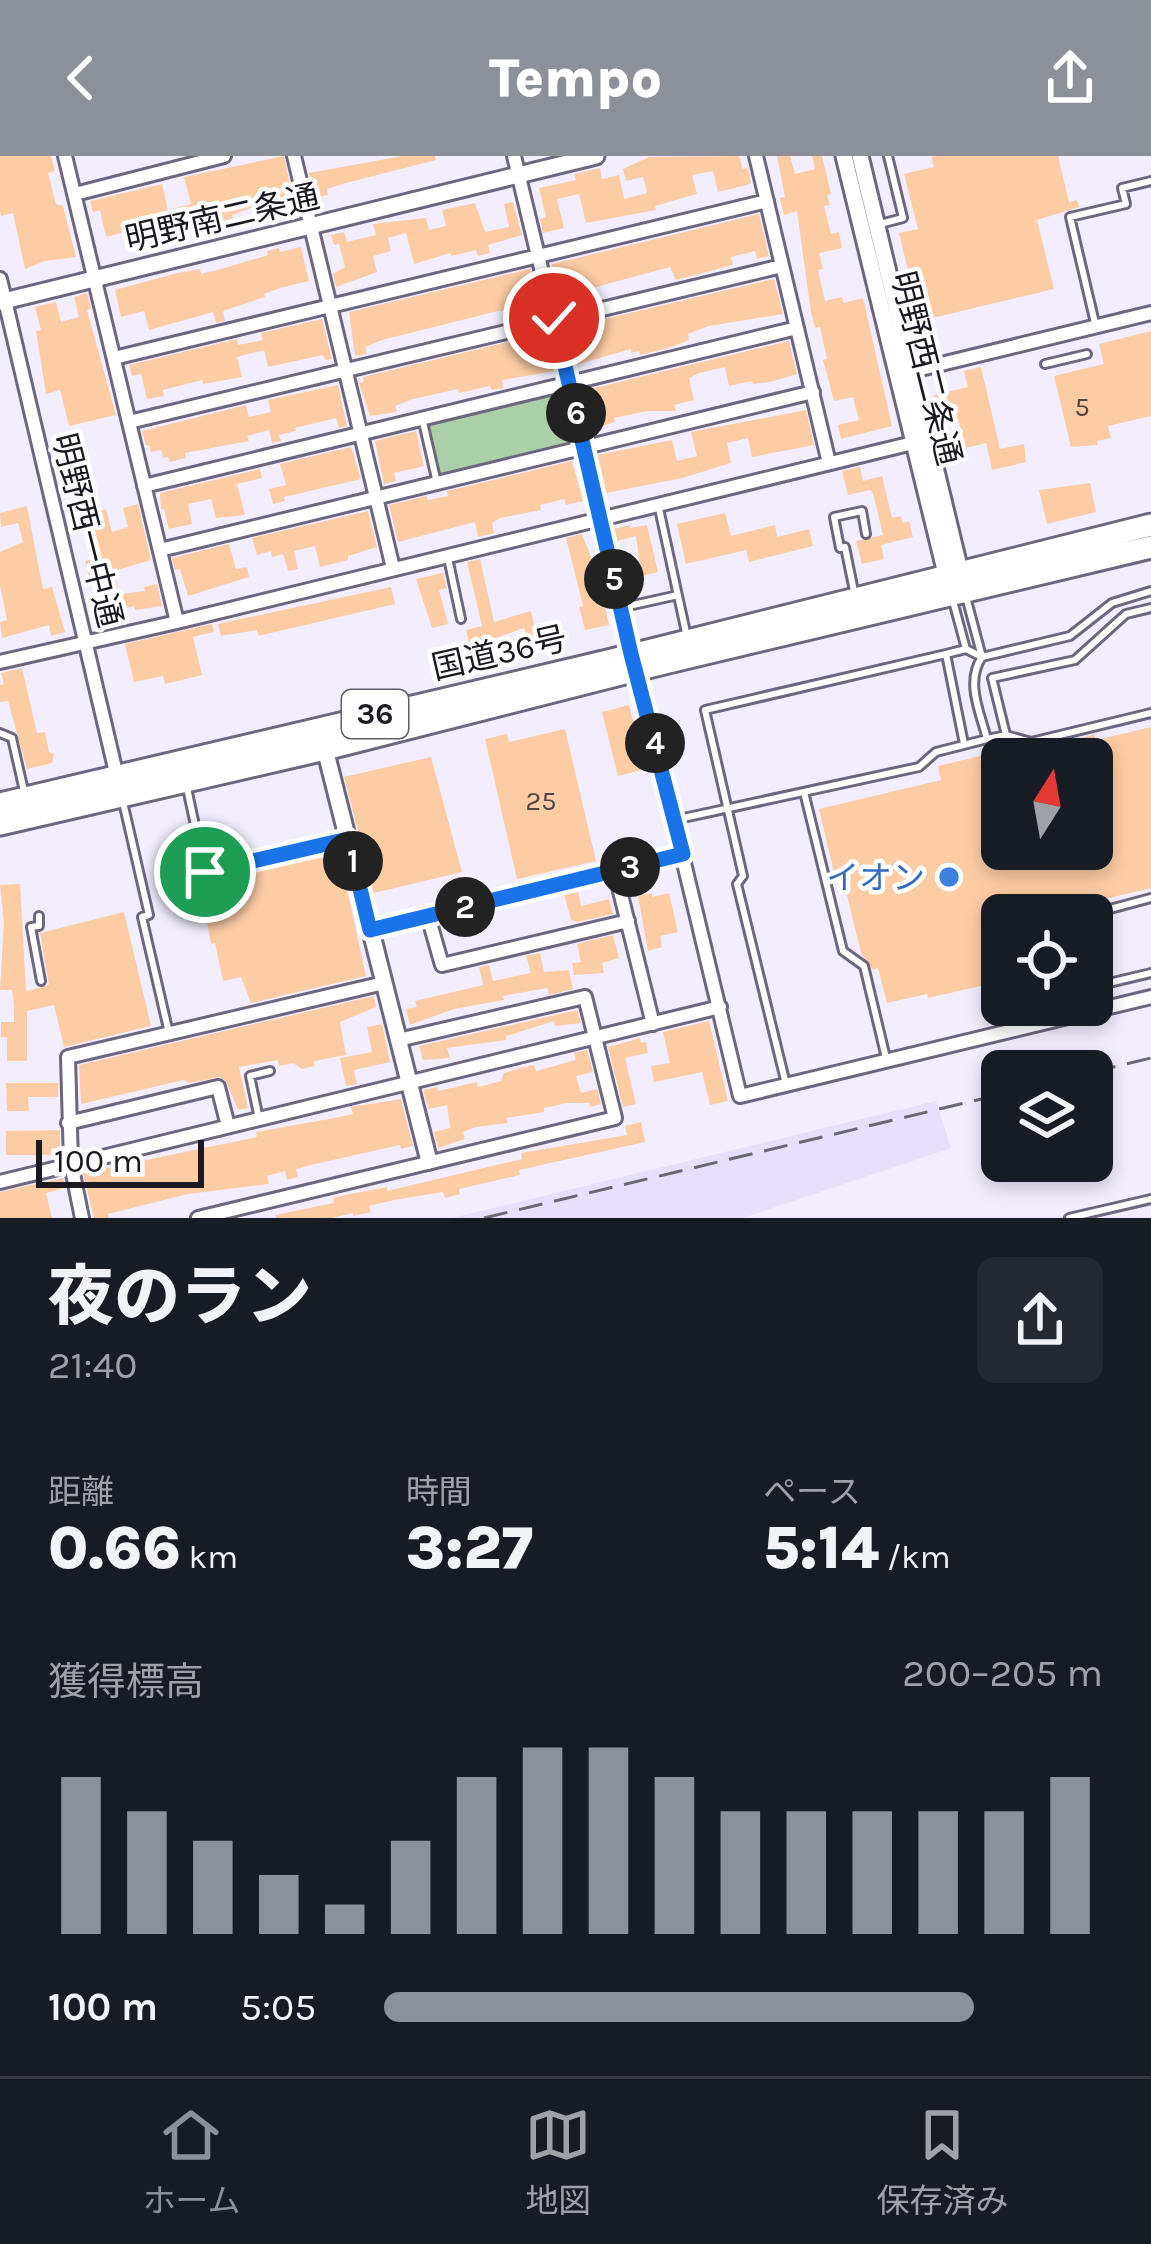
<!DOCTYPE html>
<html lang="ja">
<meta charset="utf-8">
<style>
:root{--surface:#171b24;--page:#242831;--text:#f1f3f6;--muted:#9ea1a6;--line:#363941;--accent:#8c9099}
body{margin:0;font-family:Karla,"Noto Sans JP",sans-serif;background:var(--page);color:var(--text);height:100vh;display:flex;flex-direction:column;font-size:45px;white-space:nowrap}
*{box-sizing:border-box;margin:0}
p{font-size:39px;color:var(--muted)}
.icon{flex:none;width:66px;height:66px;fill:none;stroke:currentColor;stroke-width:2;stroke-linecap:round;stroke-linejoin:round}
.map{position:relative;height:1062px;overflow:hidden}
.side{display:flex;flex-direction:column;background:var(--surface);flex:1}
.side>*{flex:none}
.needle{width:78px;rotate:11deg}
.tools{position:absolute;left:981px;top:582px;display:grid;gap:24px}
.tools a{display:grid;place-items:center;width:132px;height:132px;border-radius:18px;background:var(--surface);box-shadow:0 6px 18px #0003;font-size:60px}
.scale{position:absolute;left:36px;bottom:30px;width:168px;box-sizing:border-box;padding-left:12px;border:6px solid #1a1821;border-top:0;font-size:33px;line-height:42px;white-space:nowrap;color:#1a1821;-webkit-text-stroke:9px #fefefe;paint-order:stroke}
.pin{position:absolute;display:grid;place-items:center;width:102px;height:102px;color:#fff;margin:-51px;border:6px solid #fff;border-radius:50%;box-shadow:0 3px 12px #0007}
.km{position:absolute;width:60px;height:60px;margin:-30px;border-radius:50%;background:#222;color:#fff;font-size:33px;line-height:60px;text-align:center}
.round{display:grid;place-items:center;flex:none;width:126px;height:126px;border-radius:18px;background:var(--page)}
.summary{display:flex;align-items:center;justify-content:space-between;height:204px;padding:0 48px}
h1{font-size:66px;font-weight:800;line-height:90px}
.metrics{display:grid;grid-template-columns:repeat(3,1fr);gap:18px;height:204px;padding:12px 48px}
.metrics div{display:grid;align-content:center}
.metrics b{font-size:60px;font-weight:800}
.metrics small{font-size:33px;font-weight:400}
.metrics p{font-size:33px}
.chart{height:336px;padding:24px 48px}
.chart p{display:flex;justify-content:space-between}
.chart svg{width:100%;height:216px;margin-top:12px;stroke:var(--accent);stroke-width:6}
ul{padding:0 48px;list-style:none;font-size:39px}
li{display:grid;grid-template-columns:192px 144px 1fr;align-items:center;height:90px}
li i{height:30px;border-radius:15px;background:var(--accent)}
header{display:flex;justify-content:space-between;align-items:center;height:156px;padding:0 48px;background:var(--accent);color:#fff;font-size:54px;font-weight:800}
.dock{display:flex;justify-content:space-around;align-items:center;height:168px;border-top:3px solid var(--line);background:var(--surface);font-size:33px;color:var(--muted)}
.dock a{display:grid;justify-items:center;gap:6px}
.dock .current{color:var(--accent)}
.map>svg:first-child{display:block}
</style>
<header><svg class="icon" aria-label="back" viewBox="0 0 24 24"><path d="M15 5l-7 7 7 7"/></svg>Tempo<svg class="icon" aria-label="share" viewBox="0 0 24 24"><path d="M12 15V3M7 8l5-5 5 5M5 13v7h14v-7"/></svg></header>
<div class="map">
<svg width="1151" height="1062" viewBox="0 0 1151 1062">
<rect width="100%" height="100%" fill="#f2eeff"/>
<!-- built -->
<path fill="#e6e0fc" d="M936 945 951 992 743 1062H452Z"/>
<!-- green -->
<path fill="#abd0a7" d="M557 238 562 240 573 285 440 317 428 270 431 265Z"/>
<!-- building -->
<path fill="#fccca5" d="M0 0H51L55 15 48 17 56 48 63 50 76 101 45 105 25 113 13 57 1 60 0 55Z
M284 0 294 48 278 52 277 46 251 52 232 59 234 67 225 69 224 65 182 73 181 69 142 79 130 80 129 75 106 81 100 54 93 56 90 45 162 28 168 54 191 48 184 21Z
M402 0H435L436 4 346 27 327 33 328 39 318 41 316 33 313 34 309 17Z
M739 0 743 13 748 12 751 27 747 29 718 36 713 15 692 19 697 38 655 50 656 54 586 67 579 38 557 43 564 72 543 77 540 63 546 61 539 32 576 24 574 18 600 12 602 23 619 19 624 43 647 37 643 21 626 25 623 13 649 1Z
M777 0H790L795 18 815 13 812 0H822L831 38 827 39 830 49 824 50 831 78 839 76 842 92 819 97 823 113 818 114 825 145 842 141 843 147 863 142 892 270 841 283 838 269 859 264 853 241 834 245 823 204 827 203 820 171 815 172 811 157 797 55 784 59 780 42 785 41Z
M936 0H1058L1069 46 1077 44 1079 51 1037 64 1054 133 920 165 899 77 918 73 904 18 934 11 931 1Z
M513 46 522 79 488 89 490 97 478 100 476 94 451 100 450 97 414 108 406 77 388 82 391 95 373 100 377 116 336 131 333 118 345 111 339 88 334 89 331 79 344 76 347 86 376 79 373 68 426 62 429 74 446 70 442 54 475 47 485 76 509 71 504 48Z
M759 58 769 100 757 103 755 95 731 101 733 109 676 124 670 111 570 138 565 117 554 119 552 108Z
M301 91 309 125 280 132 264 138 265 141 223 155 225 165 216 167 213 156 149 174 144 155 121 161 115 134 177 117 200 113 201 118 221 113 268 99 267 95 279 92 280 96Z
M530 113 540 152 498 155 382 184 365 191 367 198 355 200 349 156Z
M774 123 783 158 709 170 688 178 689 184 668 192 640 199 639 195 631 197V193L575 209 566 172Z
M87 137 91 153 87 154 116 259 69 270 60 234 46 238 36 175 41 174 35 151 56 146 61 166 79 161 74 141Z
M322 163 332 203 325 204 323 199 268 211 264 194 237 201 242 221 203 228 202 224 163 234 164 240 147 243 141 218 132 220 129 209 237 183 238 189 263 184 261 177Z
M1151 175V260L1108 270 1111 282 1097 285 1098 289 1071 291 1054 220 1104 208 1099 188Z
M545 177 555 215 502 224 503 232 492 234 490 230 459 237 458 233 413 243 395 250 397 256 370 260 359 227 364 226 363 221Z
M789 185 797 218 770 226 753 228 752 225 729 230 725 211 699 217 689 222 694 244 674 249 676 255H647L614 262 615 266 591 274 582 235Z
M981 211 1000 293 1024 288 1026 306 992 314 986 287 966 292 958 263 941 267 934 239 968 231 964 215Z
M338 229 347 270 339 272 336 262 295 272 296 275 279 279 281 285 272 287 269 274 247 280 249 285 185 297 186 302 170 306 168 301 163 302 161 294 151 296 149 289 146 290 142 275 246 249 249 261 271 256 268 244Z
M806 254 814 289 752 301 748 282 727 287 731 307 682 322 606 337 597 299 672 284 677 305 697 300 691 276Z
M416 275 424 310 394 317 396 325 384 328 375 285Z
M351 291 361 323 284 341 285 345 273 348 269 333 286 329 280 308Z
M572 305 583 345 566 349 564 343 540 349 541 354 500 362 492 367 494 377 478 381 475 366 398 386 389 349 427 340 428 344 448 340 447 335Z
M860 311 863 325 882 320 892 362 901 360 903 367 909 365 913 381 881 389 884 403 862 408 856 385 883 379 873 337 870 334 848 339 842 315Z
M260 313 262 322 237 328 245 359 216 362 211 343 188 348 192 368 169 373 164 353H161L160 337Z
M1090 327 1096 356 1047 368 1039 334Z
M138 348 151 404 114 415 120 438 145 435 144 431 157 428 162 450 135 454 134 450 102 459 98 444 106 442 101 421 90 424 85 405 94 403 85 359 106 353 112 376 128 371 123 352Z
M27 350 43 433 52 431 65 476 51 480 49 469 2 482 0 466 7 464 0 429V396L23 386 18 367 1 371 0 357Z
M368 355 377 391 348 400V404L320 411 315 390 294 395 298 413 288 415 283 398 272 401 271 395 257 399 252 382Z
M725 357 731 380 775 369 777 381 809 373 813 390 749 406 746 394 686 408 677 368Z
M630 369V372L647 369 658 416 641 420 636 380 617 385 614 373Z
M582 378 592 404 594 434 601 433 609 469 585 474 579 451 583 450 566 382Z
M229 388 236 413 247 411 249 421 188 440 180 413 175 414 172 402Z
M480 403 494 466 531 455 538 486 528 489 524 472 470 491 466 474 482 470 467 406Z
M443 417 447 432 439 434 448 468 432 472 416 423Z
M391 431 395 448 258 480 257 474 221 480 218 468Z
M212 468 214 476 193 481 202 519 165 528 163 520 134 526 125 488Z
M22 512 37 577 45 576 49 596 54 598 52 607 27 613 8 545 0 546V529L4 528 1 517Z
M629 549 645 613 618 620 602 556Z
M1151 571V732L1101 744 1102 747 1060 759H1002V825L928 842 927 838 887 847 878 812 873 814 861 797 843 723 836 725 819 653 941 624 938 610 997 596 1002 607V693H1092V603H1033V599L1079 589 1077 583 1089 580 1094 578 1096 584Z
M565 573 596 705 517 723 485 583 507 578 509 586Z
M431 601 462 716 374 737 344 621Z
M339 696 366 820 251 847 241 821 223 825 215 787 211 788 207 766 229 761 222 730 238 727 236 721Z
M20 728 26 835 49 829 40 777 124 756 151 870 64 891 54 849 27 855V905H7V881H1V866H14V849L12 834H0L4 766 0 729Z
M578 735 581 750 609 743 613 758 577 766 571 764 564 738Z
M652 737V741L669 737 678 776 660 780 662 791 648 795 638 740Z
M613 779 619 802 602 807 604 817 574 819 572 807 581 806 577 788Z
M540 797 544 816 569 814 573 833 549 839 547 832 503 840 504 844 454 853 410 869 406 853 417 851 415 845 483 829 479 811 489 809 493 825 531 817 526 800Z
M374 840 376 851 340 866 346 899 314 905 315 910 302 913 293 907 279 910 278 904 239 911 248 952 238 954 226 925 220 921 189 927 184 924 81 948 79 909Z
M577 854 581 867 555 870 554 865 506 880V884L447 892 450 902 423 904 419 890Z
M709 865 728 945 710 949 702 916 654 926 651 910 670 907 663 876Z
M382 868 390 906 354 914 357 928 346 930 340 902 372 896 367 871Z
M640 882 641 887 646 886 648 897 625 902 636 948 623 951 608 891Z
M587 894 593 916 576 920 581 937 597 933 601 948 590 951 589 947H567L544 952V956L506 962 508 967 476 971 463 976 465 983 438 992 434 976 450 972 447 949 429 953 423 934 437 931 438 935 477 926 478 931 501 925 504 917 520 912 534 909 536 915 576 904 574 897Z
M6 927H58V941H28L29 955H7Z
M401 943 413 990 401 993 400 989 315 1008 296 1013 298 1021 287 1024 285 1015 267 1020 269 1028 188 1038 108 1058 109 1062H94L83 1017 257 981 256 976 329 963 353 958 351 951Z
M641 966 645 986 519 1014 520 1019 459 1033 460 1038 445 1042 443 1036 394 1044 369 1050 371 1056 353 1060V1057L332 1062H276L275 1059 334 1047 333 1042 345 1039 387 1031V1035L522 1003 521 997 627 979 625 970Z
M60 974V999H6V975Z
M63 1022 65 1032 46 1037 52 1062H0V1036Z"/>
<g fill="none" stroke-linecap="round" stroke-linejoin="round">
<defs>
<path id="service" d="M880 68 903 62 888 0
M1095 167 1070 61 1126 48 1122 32 1151 25
M1045 208 1087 198
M423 266 437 327
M658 348 687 481
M448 402 461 463
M965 437 982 501C965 526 980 556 987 583
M855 440 845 391 840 392 834 361 862 355 866 378
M953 445 966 493
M624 451 678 439
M0 577 12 582 24 635
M1006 579 992 522 1075 504 1126 458 1151 452
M964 588 946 498 966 493 982 501 1070 480 1112 447 1151 435
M187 632 205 716 343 684
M804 636 843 795 864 810 886 902
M123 646 149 759 142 761 169 877
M674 664 919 611 936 596 987 583 1006 579 1031 586 1151 557
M39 760V770L31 771 41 825
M1092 761 1095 757 1151 742
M1092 795 1104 849
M1092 831 1151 817
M786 928 737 728 743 720 705 554 946 498
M259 963 250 920 270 915
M1069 1062 1151 1043"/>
<path id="minor" d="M65 0 177 466
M294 0 393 412
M514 0 740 940 1151 841
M756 0 829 307
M75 38 224 0
M0 123 118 625
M114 202 767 45
M904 217 1151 157
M129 266 782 110
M144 330 797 172
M160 394 813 236
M0 506 177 466 921 285
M615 715 653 868
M428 760 442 809 628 765
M370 774 683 698
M68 967 218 931 228 970
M0 1026 720 851
M82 1062 71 1008 68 901 384 827
M198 1062 615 962 585 841 398 884"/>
<path id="tertiary" d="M844 0 949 430
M860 0 962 423
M0 146 596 0
M323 585 429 1005"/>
<path id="trunk" d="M0 648 608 505 1151 369
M0 668 325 593 660 508 1151 391"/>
</defs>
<!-- service casing -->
<use href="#service" stroke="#6c667e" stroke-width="12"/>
<!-- minor casing -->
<use href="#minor" stroke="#6c667e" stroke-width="18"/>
<!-- tertiary casing -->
<use href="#tertiary" stroke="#6c667e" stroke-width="21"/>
<!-- trunk casing -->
<use href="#trunk" stroke="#6c667e" stroke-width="27"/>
<!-- service -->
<use href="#service" stroke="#fff" stroke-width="6"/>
<!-- minor -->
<use href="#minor" stroke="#fff" stroke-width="12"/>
<!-- tertiary -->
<use href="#tertiary" stroke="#fff" stroke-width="15"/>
<!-- trunk -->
<use href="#trunk" stroke="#fff" stroke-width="21"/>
<!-- rail -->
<path stroke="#6a6874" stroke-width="3" stroke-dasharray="24 12" stroke-linecap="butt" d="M1092 916 1151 902
M484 1062 1002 938"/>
</g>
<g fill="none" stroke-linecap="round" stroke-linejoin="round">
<defs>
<path id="route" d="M205 716 348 683 370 774 683 698 631 498 554 162"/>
</defs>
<!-- route casing -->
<use href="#route" stroke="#fff" stroke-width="24"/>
<!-- route -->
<use href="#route" stroke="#1a73e8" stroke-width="15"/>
</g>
<!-- markers -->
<circle fill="#3f7fe0" stroke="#fefefe" stroke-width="4.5" cx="949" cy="721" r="12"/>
<g text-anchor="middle" stroke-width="9" stroke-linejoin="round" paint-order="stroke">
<!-- number labels -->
<g font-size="27" fill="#524542">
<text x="1082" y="260">5</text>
<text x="541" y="654">25</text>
</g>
<!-- shield labels -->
<rect fill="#fefefe" stroke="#5e5d63" stroke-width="3" x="342" y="534" width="66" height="48" rx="9"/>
<g font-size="30" font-weight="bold" fill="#1a1821">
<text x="375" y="568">36</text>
</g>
<!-- street labels -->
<g font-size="33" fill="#1a1821" stroke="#fefefe">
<text transform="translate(222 61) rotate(-13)" y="12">明野南二条通</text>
<text transform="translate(927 212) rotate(76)" y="12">明野西二条通</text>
<text transform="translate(88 374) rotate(76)" y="12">明野西一中通</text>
<text transform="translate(499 496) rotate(-13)" y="12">国道36号</text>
</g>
<!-- shop labels -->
<g font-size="33" fill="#366cbe" stroke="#fefefe" text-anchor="end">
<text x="925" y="733">イオン</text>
</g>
</g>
</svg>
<div class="tools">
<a><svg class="needle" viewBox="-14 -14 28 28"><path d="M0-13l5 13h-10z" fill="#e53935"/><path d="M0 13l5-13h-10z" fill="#9ea1a6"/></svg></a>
<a><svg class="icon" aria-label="locate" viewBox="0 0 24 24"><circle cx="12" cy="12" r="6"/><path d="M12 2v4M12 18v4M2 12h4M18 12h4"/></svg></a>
<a><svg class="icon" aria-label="layers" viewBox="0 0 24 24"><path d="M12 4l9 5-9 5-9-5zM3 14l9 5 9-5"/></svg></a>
</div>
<div class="scale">100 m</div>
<div class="pin" style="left:205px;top:716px;background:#1e9e55"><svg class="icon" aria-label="arrive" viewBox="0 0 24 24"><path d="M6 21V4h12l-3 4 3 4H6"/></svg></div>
<div class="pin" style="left:554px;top:162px;background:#d93025"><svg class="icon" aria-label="check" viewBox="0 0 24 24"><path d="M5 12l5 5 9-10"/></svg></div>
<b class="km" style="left:353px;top:705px">1</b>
<b class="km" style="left:465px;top:751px">2</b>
<b class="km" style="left:630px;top:711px">3</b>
<b class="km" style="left:655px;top:587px">4</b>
<b class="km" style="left:614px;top:423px">5</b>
<b class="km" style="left:576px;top:257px">6</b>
</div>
<section class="side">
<div class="summary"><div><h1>夜のラン</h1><p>21:40</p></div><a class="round"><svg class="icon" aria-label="share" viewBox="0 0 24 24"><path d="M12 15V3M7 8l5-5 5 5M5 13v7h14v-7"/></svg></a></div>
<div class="metrics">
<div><p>距離</p><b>0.66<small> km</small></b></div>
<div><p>時間</p><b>3:27</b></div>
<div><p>ペース</p><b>5:14<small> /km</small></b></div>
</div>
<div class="chart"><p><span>獲得標高</span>200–205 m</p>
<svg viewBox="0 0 160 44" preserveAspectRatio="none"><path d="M5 44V12M15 44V19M25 44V25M35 44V32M45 44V38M55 44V25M65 44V12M75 44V6M85 44V6M95 44V12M105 44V19M115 44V19M125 44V19M135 44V19M145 44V19M155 44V12"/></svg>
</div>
<ul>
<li><b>100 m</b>5:05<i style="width:82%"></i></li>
</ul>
</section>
<nav class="dock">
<a class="current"><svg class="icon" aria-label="home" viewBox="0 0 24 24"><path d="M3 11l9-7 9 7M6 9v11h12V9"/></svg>ホーム</a>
<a><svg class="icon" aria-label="map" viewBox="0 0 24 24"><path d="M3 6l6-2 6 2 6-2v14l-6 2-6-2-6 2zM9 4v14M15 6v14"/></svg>地図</a>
<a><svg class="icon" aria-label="saved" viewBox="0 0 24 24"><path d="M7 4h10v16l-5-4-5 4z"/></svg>保存済み</a>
</nav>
